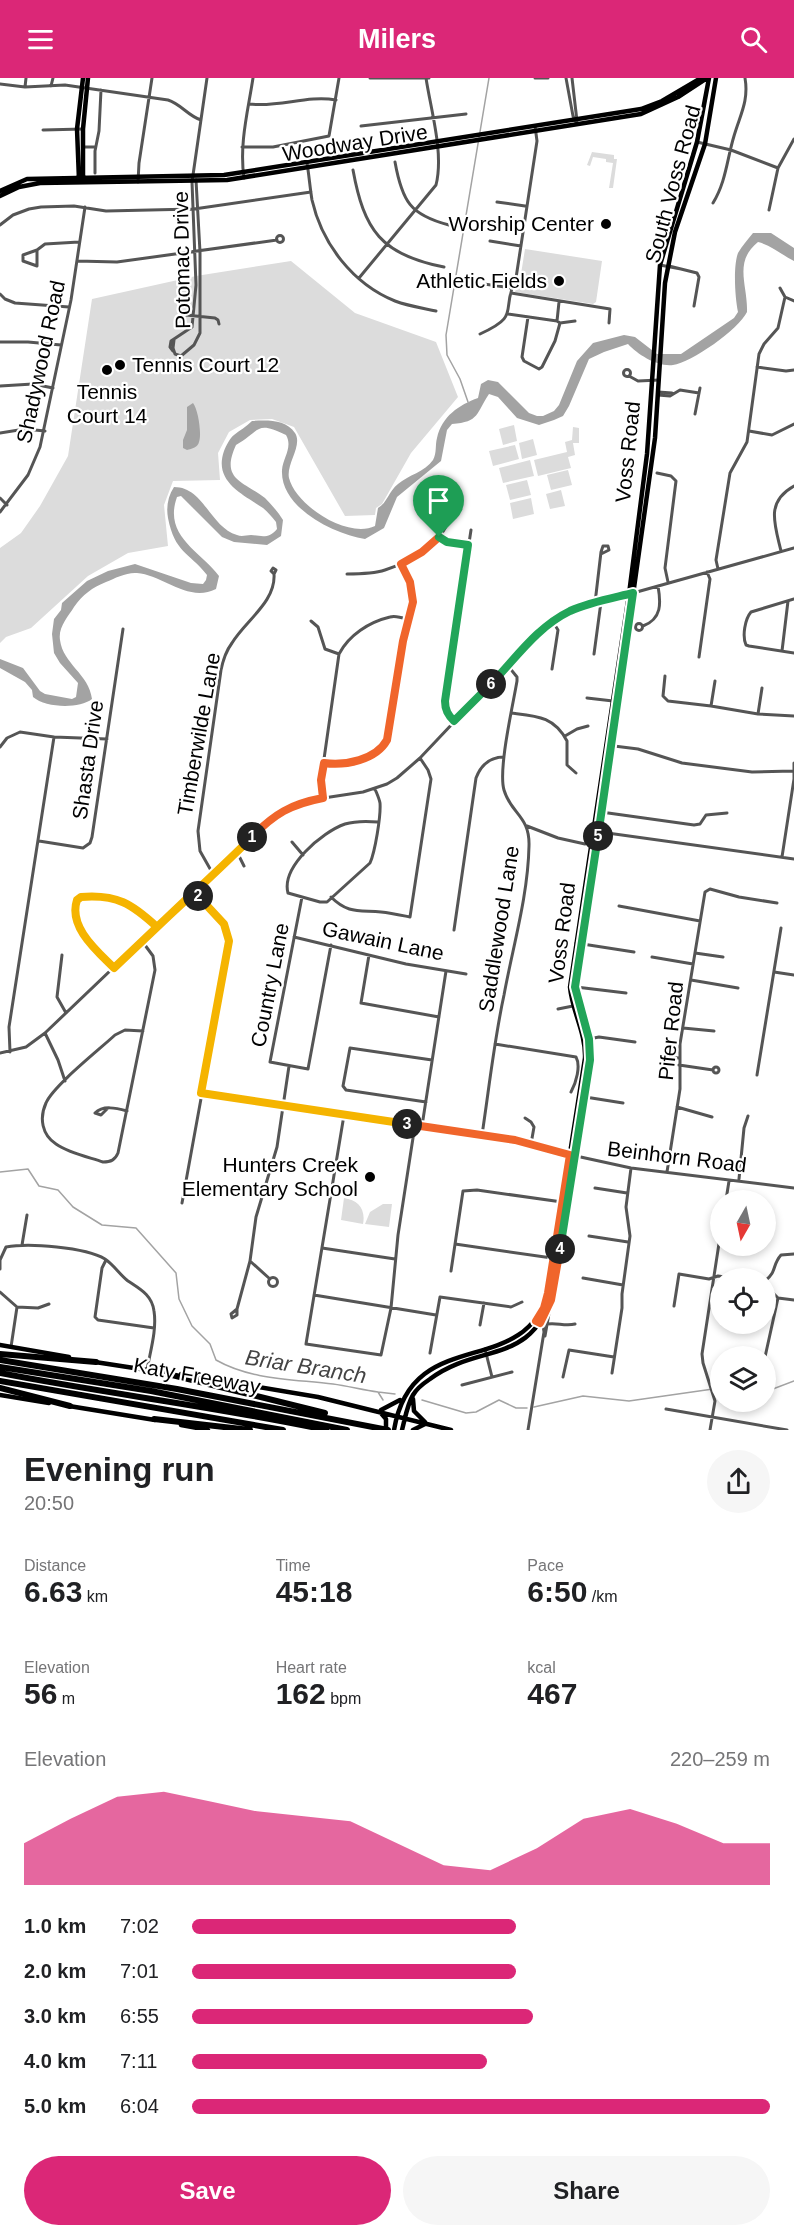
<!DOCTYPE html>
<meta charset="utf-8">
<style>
:root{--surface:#fff;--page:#f6f6f6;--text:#202124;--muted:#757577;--accent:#db2777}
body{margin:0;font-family:Arial,sans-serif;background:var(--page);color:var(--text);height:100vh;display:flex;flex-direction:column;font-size:22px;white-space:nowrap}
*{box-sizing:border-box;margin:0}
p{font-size:20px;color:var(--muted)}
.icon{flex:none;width:33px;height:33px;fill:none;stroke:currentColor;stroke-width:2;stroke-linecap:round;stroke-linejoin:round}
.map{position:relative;height:1352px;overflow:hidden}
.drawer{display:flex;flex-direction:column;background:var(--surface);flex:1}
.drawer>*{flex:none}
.needle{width:39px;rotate:189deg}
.tools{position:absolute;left:710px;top:1112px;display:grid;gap:12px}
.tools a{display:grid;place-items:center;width:66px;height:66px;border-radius:50%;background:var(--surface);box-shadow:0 3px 9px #0003;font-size:30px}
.pin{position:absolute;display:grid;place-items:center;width:51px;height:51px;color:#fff;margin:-62px -26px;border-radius:50% 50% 50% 0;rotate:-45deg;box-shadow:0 0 6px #0007}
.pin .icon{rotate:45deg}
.km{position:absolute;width:30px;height:30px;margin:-15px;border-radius:50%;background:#222;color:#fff;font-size:16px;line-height:30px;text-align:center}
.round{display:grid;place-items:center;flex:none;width:63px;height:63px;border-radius:32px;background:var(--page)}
.summary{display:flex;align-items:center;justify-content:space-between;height:102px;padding:0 24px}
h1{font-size:33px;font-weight:700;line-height:45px}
.metrics{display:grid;grid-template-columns:repeat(3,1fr);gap:9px;height:102px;padding:6px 24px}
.metrics div{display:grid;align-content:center}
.metrics b{font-size:30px;font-weight:700}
.metrics small{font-size:16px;font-weight:400}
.metrics p{font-size:16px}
.chart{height:168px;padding:12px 24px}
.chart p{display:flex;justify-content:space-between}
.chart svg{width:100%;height:108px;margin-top:6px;fill:var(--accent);opacity:.7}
.primary-button{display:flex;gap:12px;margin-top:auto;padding:12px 24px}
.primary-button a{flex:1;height:69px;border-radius:36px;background:var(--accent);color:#fff;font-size:24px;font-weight:700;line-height:69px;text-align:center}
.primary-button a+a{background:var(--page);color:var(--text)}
ul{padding:0 24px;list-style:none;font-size:20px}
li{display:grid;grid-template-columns:96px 72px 1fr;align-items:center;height:45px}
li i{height:15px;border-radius:8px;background:var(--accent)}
header{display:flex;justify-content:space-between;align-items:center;height:78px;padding:0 24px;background:var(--accent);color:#fff;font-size:27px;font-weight:700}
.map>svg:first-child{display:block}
</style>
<header><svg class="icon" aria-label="menu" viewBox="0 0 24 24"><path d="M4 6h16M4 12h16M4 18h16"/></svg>Milers<svg class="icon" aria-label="search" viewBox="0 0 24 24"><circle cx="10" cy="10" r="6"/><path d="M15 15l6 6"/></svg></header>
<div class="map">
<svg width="794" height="1352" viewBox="0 0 794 1352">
<rect width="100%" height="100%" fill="#fff"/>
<!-- green -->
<path fill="#dcdcdc" d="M592 74 614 77V81H617L613 110H609L613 85 606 84V81L593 79 590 88 587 87Z
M525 171 602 183 596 224 593 226 515 214 521 196Z
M291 183 355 235 436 264 458 319 411 375 382 426 376 430 375 437 345 438 294 349 272 341 250 342 229 354 218 375 220 402 173 403 164 427 168 468 128 475 88 498 31 550 6 559 0 565V470L21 455 40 428 68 378 92 221 196 198Z
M514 347 517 363 503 367 499 351Z
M573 349 579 350V365H573L575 377 568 379 571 390 538 398 534 382 567 374 565 364 572 362Z
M533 361 537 377 522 381 519 365Z
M515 367 519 381 493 388 489 373Z
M530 382 534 398 503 405 499 390Z
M568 392 572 407 551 412 547 397Z
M527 402 531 417 510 422 506 407Z
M561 412 565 428 550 431 546 416Z
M531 420 534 436 513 441 510 425Z
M344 1120C358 1122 366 1131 363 1146L341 1142Z
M383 1126H392L389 1149 365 1146 370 1134Z"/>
<!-- water -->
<path fill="#a3a3a3" d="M753 155H771L794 170V183C782 177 771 167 758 164 733 184 748 207 747 234 739 251 691 285 673 287 658 289 638 277 628 266L604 274 589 281 569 328 563 338 554 342 539 347 517 340 498 319 489 316C476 335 480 344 452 346L447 352 441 383 397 419 384 450 365 461C334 456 280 430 282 392 283 380 293 369 286 357 255 342 261 353 236 367 220 402 243 403 265 420 272 427 278 434 283 442L281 458 267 467 234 464 222 459 181 418 177 419C163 458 200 473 219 498L216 511C188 525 163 497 137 495 127 494 115 500 106 504 92 510 83 516 74 529 68 539 58 549 60 562 63 586 89 596 92 621 79 631 46 630 33 619L32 612 25 604 0 590V581L23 590 40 613 45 616 72 621 76 619 78 605 60 585 54 575 52 556 54 541 61 532 62 525 87 503 108 493 135 486 191 505 203 506 206 502 207 497C188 473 175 475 168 440 166 429 168 418 174 409 204 409 210 449 237 457 242 459 246 457 251 457 262 458 269 461 277 451L276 444C272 439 268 434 263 430 244 417 213 404 224 373 226 368 230 360 234 357 240 352 246 349 252 343 266 342 286 341 295 355 303 367 286 386 289 400 296 428 348 461 375 448L378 430C387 425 389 413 398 406 408 397 425 394 433 382 437 375 435 367 437 360 442 338 459 327 478 320L481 306 488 302 498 304 529 335 537 338H543L554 333 559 327 577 283 593 265 624 257 635 259 657 276H681L734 240 738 234C735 220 733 188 738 175 742 168 748 161 753 155Z
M193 325C198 331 202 356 199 364 198 369 192 371 187 372L183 370V362L187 352V329Z"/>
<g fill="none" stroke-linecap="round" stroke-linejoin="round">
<!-- stream -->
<path stroke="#a3a3a3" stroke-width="1.5" d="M468 324 460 301 447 277 446 257 489 0
M0 1094 28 1091 39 1108 58 1112 73 1129 102 1147 136 1150 176 1195 179 1221 192 1248 210 1266 216 1282C251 1302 293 1301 333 1306 348 1308 363 1312 378 1314L383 1322
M378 1314 395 1316
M765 1314 794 1303
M422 1322 466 1335 476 1334 499 1322 516 1330H527
M534 1329 583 1318 629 1323 720 1310"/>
<!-- minor -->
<path stroke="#555" stroke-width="3" d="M370 0H429
M535 0H548
M566 0 573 38 577 46
M572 0 577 43
M0 6 25 9 65 7 168 22C181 26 188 38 201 42
M51 8 53 0
M25 9 26 0
M249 26C279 30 306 17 336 22
M361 48 466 36
M43 52 83 51
M697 64 731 72 778 90
M83 69H95
M242 69H273L329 58 339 0
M395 84C402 123 410 137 449 147
M307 85C309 97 310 110 312 122 322 166 353 206 395 223 408 228 422 230 436 233
M353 92C364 152 381 177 444 189
M95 95V73L99 53 101 12
M244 100C239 66 248 33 253 0
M138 104 139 85 152 0
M497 124 525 128
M713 125C726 104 727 81 734 58 740 37 749 23 745 0
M769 132 778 90 794 61
M0 147 13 137 29 131 41 129 74 128 106 133 194 131 311 114
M276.5 161a3.5 3.5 0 1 1 7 0a3.5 3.5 0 1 1-7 0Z
M490 163 521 168
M37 172 23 177V183L37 188V172L45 166 79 164
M77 183 117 184 277 162
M660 187 681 191
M669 188 697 195 699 199 694 228
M359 200 436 107C444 75 431 33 426 0
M484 206 511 210
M780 210 785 219 794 223
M511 215 610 231 609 245
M0 216 5 221 15 225 69 229
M184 234 186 237 215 240 218 242 219 246
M508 236 557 243 560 245 555 263 542 289 539 291 524 283 522 279 528 239
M557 243 559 224
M560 245 575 243
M480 256C522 237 500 233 516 200L537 63 535 48
M174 262 173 270 175 276 181 278 194 267 200 255V174L196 102
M0 264H28L61 267
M173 273 170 269 171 263 192 249 196 207 192 104 207 0
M757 289 786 293 794 292
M623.5 295a3.5 3.5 0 1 1 7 0a3.5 3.5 0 1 1-7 0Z
M629 298 638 303 659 302
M0 308 33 306 53 310
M658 314 672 315
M658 317 670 318 680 312 699 315
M695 336 700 310
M749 353 772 357 794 346
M0 355 25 351 45 353
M657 395 671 398 676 403 665 490 668 504
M438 409a4 4 0 1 1 8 0a4 4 0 1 1-8 0Z
M0 420 7 427
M0 434 28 397 40 369 71 222 85 129
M439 459 447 464 469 467
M781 473C775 447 765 424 794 408
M273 490 276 492 274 496 271 493Z
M718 491 716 482 730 395 747 364 759 276 764 266 778 250 785 219
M347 496C360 496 373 496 385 492 410 484 447 463 450 435 451 426 448 419 445 412
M794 521 751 534C745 541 742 558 746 567L749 568 794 575
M595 525 601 474 603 468H608L609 472 601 476
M311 543 318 549 325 571 339 576
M635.5 549a3.5 3.5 0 1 1 7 0a3.5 3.5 0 1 1-7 0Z
M643 548C662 541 661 525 658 508
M782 573 788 523
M594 576 601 524
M699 579 710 501 707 494
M552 591 558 552 553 544
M665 598 663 618 668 623 711 628 758 636 794 638
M587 620 613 623
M711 628 715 603
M511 635C536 638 554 638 567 663V687L576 695
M758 636 762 610
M454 643 447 634 445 623 471 452
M565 658 577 651 588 648
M606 667 638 671 682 685 752 694 793 693
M0 669 7 660 20 654 54 659 107 661
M324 685C345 688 376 682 387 662L403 563 413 524 410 504 401 486
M375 711C377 716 379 720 380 725 381 738 375 774 370 785L327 824H320L288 815C281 789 322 754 345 746 355 743 367 743 378 744
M323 720 321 702 339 576C349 557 369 544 390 539 396 537 403 540 409 542
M601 734 694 747 700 746 706 737 727 735
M527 748 558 760 585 766
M593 753 794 781
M39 763 83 770 90 765 92 759 123 551
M292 764 303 777
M237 774 244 788
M782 779 794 701V685
M213 796 200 773 198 753 221 592C223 582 226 573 232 565 245 543 276 524 274 496
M302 819 270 984 308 991 331 867
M331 819C348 836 359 832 381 834 391 835 400 837 410 839L431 701 428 692 420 680
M619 828 700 843
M454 852 476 700C481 687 489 679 504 679
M294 859 406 886 466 896
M142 863 153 878 155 892 118 1075C115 1082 111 1084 103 1084 88 1079 69 1075 56 1066 42 1057 39 1040 46 1025 53 1008 100 971 115 957L125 952 143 953
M576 865 634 874
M695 875 723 879
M62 877 57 919 66 935
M369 877 361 925 439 939
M652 879 693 886
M114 890C97 872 68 849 77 822 89 813 123 822 136 830 144 834 150 843 157 849
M774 894 794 897
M691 902 738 910
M576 909 626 915
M558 931 573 928
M683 950 714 953
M45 955 58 982 65 1003
M589 961 599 959 635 964
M495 966 576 979C581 988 576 1005 571 1014
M10 974 9 949 54 659
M0 975 26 969 45 955 268 742 286 731 304 723 363 714 387 706 397 700 420 680 539 554 573 532 601 524 794 470
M664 979 679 980
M679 987 713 992
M713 992a3 3 0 1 1 6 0a3 3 0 1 1-6 0Z
M757 997 781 850
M201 1015 515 1062 569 1077
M579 1018 623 1025
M426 1024 346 1012 343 1008 350 970 432 982
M677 1029 712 1039
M108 1030 101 1037 95 1035C103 1027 116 1030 127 1033
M344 1037 306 1266 381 1277 391 1230 398 1157 415 1047
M525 1040 531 1044 534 1049 531 1066
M422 1048 446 893
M482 1057C489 1011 494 963 504 917 513 868 528 818 529 768 530 738 511 736 504 712 498 691 513 627 517 603V599L508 588
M576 1078 631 1090 794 1110
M667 1094 680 1011V966L705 814 710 811 739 819 777 825
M739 1101 744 1050 748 1038
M595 1110 627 1115
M726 1122 729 1103
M182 1125 229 867C229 844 209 829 194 814
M589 1158 628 1164
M455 1166 559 1181
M22 1167 27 1137
M322 1170 395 1181
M0 1182 6 1169C29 1165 85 1169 105 1181 114 1187 120 1197 128 1203 140 1211 152 1217 154 1233 157 1252 150 1274 147 1292
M106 1182 102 1190 95 1239 98 1242 154 1250
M250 1183 270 1201
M0 1191V1181
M451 1193 463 1113 477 1112 562 1124
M268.5 1204a4.5 4.5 0 1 1 9 0a4.5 4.5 0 1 1-9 0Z
M583 1200 623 1207
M765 1203C777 1194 772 1187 781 1177L794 1176
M765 1207 778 1220 794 1222
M0 1214 17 1229
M314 1217 436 1237
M674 1228 679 1196 709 1201 718 1198 732 1200
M17 1229 38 1230 49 1226
M237 1231 231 1236 232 1240 237 1237V1231L250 1183 256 1139 277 1069 289 988
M480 1247 484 1225
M543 1247C554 1243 564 1249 575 1246
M545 1258 551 1224
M11 1269 17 1229
M485 1271 492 1299
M430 1275 440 1219 511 1229 522 1224
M765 1279 778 1220
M612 1295 622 1230V1216L630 1158 626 1129 631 1090
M563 1299 569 1272 614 1279
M462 1307 512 1294
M666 1331 787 1352
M528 1352 544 1254 543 1247 537 1244
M710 1352 715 1323 703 1285 702 1276 720 1159"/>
<!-- major -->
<path stroke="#000" stroke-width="4.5" d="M79 102 77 51 83 0
M83 102V51L88 0
M0 113 27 101 224 97 641 31 662 23 701 0
M0 118 19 109 40 105 227 102 641 36 678 19 707 0
M0 1267 69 1279
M95 1284 160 1294
M181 1296 318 1319 451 1352
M0 1317 49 1325
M413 1321 414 1333 425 1344
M69 1328 155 1342
M381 1332 400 1322
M380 1334 386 1341V1352
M181 1347 208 1352
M394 1352C412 1245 523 1303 548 1215L585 980C586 955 572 933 570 909L629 516 647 376 660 187 697 64 709 0
M402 1352C405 1341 407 1327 413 1317 417 1310 424 1305 430 1301 479 1264 534 1289 554 1211L590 982C592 954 572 929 576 901L618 624 655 360 665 205 675 154 705 66 716 0
M413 1352 425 1346"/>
<!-- highway -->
<path stroke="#000" stroke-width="6" d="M0 1276 96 1284
M0 1282 177 1311 388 1352
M0 1289 151 1313 347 1352
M160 1294 325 1335
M0 1295C108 1316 218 1329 326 1352
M0 1303 283 1352
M0 1310 70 1328
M154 1341 250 1352"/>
</g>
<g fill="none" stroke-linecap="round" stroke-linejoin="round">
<defs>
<path id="split-1" d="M252 759C274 736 291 726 323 720L321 702 324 685C345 688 376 682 387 662L403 563 413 524 410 504 401 486 422 474 439 459"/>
<path id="split-2" d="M198 818 194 814 114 890C97 873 68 849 77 822L81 819C117 816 132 826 157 849 189 819 221 790 252 759"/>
<path id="split-3" d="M198 818 224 846 229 863 201 1015 407 1046"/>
<path id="split-4" d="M407 1046 515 1062 570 1077 548 1215 544 1230 536 1243 540 1245 551 1222 560 1171"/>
<path id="split-5" d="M560 1171 590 982 589 961 575 909 598 758"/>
<path id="split-6" d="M491 606C516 580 537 549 570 533 590 524 613 520 633 515L598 758"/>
<path id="split-7" d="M439 459 447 464 468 467 445 623C445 632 448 637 454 643L491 606"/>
</defs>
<!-- split-1 casing -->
<use href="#split-1" stroke="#fff" stroke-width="12"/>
<!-- split-2 casing -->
<use href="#split-2" stroke="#fff" stroke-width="12"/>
<!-- split-3 casing -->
<use href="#split-3" stroke="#fff" stroke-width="12"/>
<!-- split-4 casing -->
<use href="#split-4" stroke="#fff" stroke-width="12"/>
<!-- split-5 casing -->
<use href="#split-5" stroke="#fff" stroke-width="12"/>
<!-- split-6 casing -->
<use href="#split-6" stroke="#fff" stroke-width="12"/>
<!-- split-7 casing -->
<use href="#split-7" stroke="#fff" stroke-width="12"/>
<!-- split-1 -->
<use href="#split-1" stroke="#f0652b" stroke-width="8"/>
<!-- split-2 -->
<use href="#split-2" stroke="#f5b400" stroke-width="8"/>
<!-- split-3 -->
<use href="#split-3" stroke="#f5b400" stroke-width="8"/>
<!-- split-4 -->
<use href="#split-4" stroke="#f0652b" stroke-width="8"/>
<!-- split-5 -->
<use href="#split-5" stroke="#22a559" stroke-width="8"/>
<!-- split-6 -->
<use href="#split-6" stroke="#22a559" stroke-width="8"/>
<!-- split-7 -->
<use href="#split-7" stroke="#22a559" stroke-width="8"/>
</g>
<!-- markers -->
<g fill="#000" stroke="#fff" stroke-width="2">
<circle cx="606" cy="146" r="6"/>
<circle cx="559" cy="203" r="6"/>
<circle cx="120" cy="287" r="6"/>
<circle cx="107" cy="292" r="6"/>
<circle cx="370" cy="1099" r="6"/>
</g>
<g text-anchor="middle" stroke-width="4.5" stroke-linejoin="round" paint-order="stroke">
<!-- street labels -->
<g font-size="21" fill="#000" stroke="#fff">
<text transform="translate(355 65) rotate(-9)" y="7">Woodway Drive</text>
<text transform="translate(673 106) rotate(-75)" y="7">South Voss Road</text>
<text transform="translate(182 182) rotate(-91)" y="7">Potomac Drive</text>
<text transform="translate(41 284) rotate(-78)" y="7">Shadywood Road</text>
<text transform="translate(628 374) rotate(-84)" y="7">Voss Road</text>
<text transform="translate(199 656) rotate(-80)" y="7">Timberwilde Lane</text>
<text transform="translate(88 682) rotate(-82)" y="7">Shasta Drive</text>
<text transform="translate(499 851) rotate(-81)" y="7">Saddlewood Lane</text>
<text transform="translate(562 855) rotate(-83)" y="7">Voss Road</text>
<text transform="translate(383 863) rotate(12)" y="7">Gawain Lane</text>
<text transform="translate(270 907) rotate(-79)" y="7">Country Lane</text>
<text transform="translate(671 953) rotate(-84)" y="7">Pifer Road</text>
<text transform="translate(677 1079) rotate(7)" y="7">Beinhorn Road</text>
<text transform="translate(197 1298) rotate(10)" y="7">Katy Freeway</text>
</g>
<!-- poi labels -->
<g font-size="21" fill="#000" stroke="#fff" text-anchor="end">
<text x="594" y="153">Worship Center</text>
<text x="547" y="210">Athletic Fields</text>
<text x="132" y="294" text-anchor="start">Tennis Court 12</text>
<text x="107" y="321" text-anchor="middle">Tennis<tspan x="107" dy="24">Court 14</tspan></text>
<text x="358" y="1094">Hunters Creek<tspan x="358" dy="24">Elementary School</tspan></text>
</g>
<!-- water labels -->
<g font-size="22" font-style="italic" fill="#444" stroke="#fff">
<text transform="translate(306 1288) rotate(9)" y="8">Briar Branch</text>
</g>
</g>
</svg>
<div class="tools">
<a><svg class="needle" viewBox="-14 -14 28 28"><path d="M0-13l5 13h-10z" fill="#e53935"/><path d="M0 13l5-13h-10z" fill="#757577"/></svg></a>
<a><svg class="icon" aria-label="locate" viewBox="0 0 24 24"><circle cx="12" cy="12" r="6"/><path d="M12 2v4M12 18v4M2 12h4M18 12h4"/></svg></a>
<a><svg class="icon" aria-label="layers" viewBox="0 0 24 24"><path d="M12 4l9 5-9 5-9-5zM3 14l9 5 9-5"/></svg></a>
</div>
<div class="pin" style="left:439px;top:459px;background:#1e9e55"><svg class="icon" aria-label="arrive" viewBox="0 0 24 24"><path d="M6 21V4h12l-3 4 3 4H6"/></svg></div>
<b class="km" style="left:252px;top:759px">1</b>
<b class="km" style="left:198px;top:818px">2</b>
<b class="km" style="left:407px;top:1046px">3</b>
<b class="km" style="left:560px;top:1171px">4</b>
<b class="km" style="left:598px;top:758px">5</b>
<b class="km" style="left:491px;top:606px">6</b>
</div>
<section class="drawer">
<div class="summary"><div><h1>Evening run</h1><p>20:50</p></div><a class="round"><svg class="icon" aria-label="share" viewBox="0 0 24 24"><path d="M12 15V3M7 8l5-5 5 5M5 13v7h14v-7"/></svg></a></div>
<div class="metrics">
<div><p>Distance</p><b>6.63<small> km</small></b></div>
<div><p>Time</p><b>45:18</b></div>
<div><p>Pace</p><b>6:50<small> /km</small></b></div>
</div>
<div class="metrics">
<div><p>Elevation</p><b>56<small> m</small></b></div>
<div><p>Heart rate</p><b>162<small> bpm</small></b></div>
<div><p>kcal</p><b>467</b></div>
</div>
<div class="chart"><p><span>Elevation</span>220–259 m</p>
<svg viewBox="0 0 160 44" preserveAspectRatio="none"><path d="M0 44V27L10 17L20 8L30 6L40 10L50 14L60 16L70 18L80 27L90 36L100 38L110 29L120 17L130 13L140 19L150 27L160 27V44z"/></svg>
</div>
<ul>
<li><b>1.0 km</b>7:02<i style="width:56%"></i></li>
<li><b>2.0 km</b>7:01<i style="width:56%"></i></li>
<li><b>3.0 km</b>6:55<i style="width:59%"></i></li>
<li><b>4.0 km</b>7:11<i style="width:51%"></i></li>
<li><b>5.0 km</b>6:04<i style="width:100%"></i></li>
</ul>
<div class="primary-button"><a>Save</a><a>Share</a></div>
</section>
